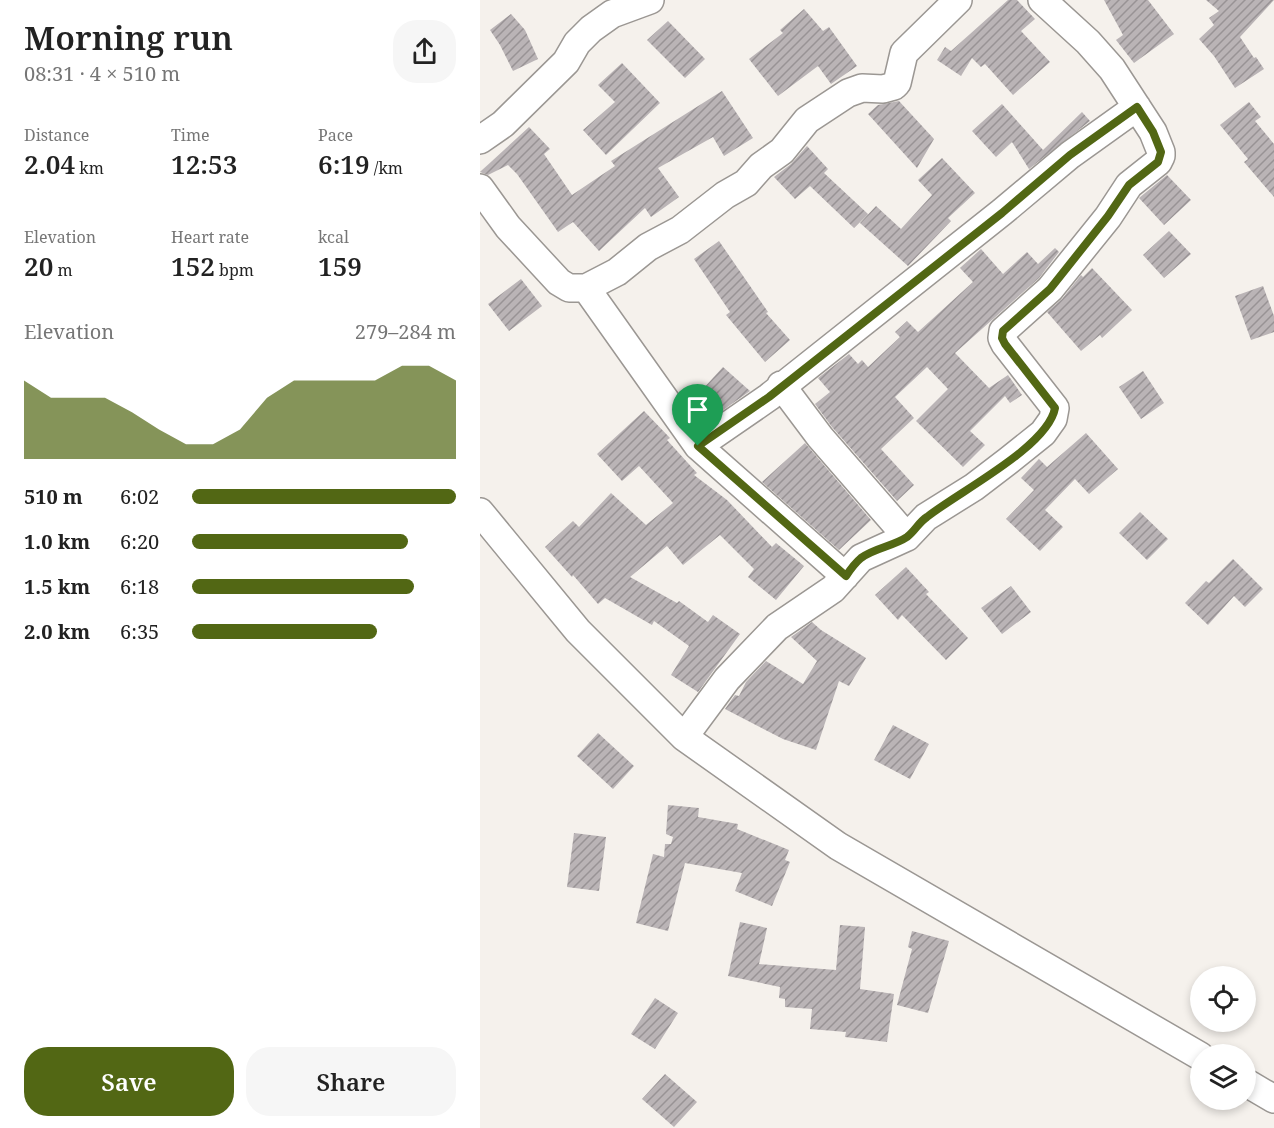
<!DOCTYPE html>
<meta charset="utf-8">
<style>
:root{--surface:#fff;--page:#f6f6f6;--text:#222;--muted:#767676;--accent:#526714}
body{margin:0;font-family:"Noto Serif",serif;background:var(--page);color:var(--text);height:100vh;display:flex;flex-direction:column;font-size:22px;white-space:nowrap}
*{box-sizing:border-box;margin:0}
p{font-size:20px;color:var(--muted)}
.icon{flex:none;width:33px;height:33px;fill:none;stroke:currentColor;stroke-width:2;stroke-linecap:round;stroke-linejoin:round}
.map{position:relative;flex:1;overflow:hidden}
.details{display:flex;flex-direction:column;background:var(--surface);width:480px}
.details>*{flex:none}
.buttons{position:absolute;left:710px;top:966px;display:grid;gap:12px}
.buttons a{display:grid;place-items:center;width:66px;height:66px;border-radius:50%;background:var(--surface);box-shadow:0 3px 9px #0003;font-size:30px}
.pin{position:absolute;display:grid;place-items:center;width:51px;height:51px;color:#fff;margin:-62px -26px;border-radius:50% 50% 50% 0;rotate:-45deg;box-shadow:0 0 6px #0007}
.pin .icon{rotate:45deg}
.round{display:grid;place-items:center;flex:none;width:63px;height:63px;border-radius:24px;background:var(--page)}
.headline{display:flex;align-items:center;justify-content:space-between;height:102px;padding:0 24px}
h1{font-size:33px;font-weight:600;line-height:45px}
.figures{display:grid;grid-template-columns:repeat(3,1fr);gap:9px;height:102px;padding:6px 24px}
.figures div{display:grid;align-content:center}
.figures b{font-size:26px;font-weight:600}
.figures small{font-size:16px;font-weight:400}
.figures p{font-size:16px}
.chart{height:168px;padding:12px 24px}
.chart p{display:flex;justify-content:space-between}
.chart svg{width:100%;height:108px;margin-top:6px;fill:var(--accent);opacity:.7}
.action{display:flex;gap:12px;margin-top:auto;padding:12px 24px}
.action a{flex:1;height:69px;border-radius:24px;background:var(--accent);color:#fff;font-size:24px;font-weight:600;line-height:69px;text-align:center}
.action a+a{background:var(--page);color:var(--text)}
ul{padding:0 24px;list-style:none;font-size:20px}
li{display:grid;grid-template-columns:96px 72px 1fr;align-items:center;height:45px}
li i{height:15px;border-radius:8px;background:var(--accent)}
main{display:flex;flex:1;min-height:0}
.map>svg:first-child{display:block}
</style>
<main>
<section class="details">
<div class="headline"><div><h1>Morning run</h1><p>08:31 · 4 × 510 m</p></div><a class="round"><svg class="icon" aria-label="share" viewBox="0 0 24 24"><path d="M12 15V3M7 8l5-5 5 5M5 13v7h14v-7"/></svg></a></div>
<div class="figures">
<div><p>Distance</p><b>2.04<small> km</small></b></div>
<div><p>Time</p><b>12:53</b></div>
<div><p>Pace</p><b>6:19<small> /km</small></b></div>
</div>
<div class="figures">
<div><p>Elevation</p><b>20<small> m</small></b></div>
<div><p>Heart rate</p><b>152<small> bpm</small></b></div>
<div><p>kcal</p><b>159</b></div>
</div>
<div class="chart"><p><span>Elevation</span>279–284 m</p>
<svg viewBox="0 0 160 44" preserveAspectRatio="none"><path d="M0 44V12L10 19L20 19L30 19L40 25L50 32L60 38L70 38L80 32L90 19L100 12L110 12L120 12L130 12L140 6L150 6L160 12V44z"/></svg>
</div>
<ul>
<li><b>510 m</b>6:02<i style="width:100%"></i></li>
<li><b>1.0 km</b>6:20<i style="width:82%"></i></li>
<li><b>1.5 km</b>6:18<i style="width:84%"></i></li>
<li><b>2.0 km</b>6:35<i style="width:70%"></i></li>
</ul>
<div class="action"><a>Save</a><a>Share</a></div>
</section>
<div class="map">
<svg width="794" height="1128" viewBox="0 0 794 1128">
<defs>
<pattern id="building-hatch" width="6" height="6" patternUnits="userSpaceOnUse" patternTransform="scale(1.5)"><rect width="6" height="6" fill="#bab4b6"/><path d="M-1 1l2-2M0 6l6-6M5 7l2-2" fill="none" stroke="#989395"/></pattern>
</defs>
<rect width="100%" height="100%" fill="#f5f1ec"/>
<!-- building -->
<path fill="url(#building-hatch)" d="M528 0H537L555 19 541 31 570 62 533 95 505 64 501 67 492 58 481 76 457 60 465 47 471 51Z
M624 0H668L694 34 654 63 636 40 643 35Z
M726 0H794L760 37 774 58 776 57 784 69 755 88 734 56 719 39 734 25 729 18 739 11Z
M324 9 343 31 349 27 377 66 351 84 338 66 298 96 269 59 303 33 300 30Z
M31 14 45 30 58 59 33 71 20 45 10 30Z
M188 21 225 59 205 78 167 40Z
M142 63 180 103 126 155 103 130 135 102 118 85Z
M242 91 273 138 244 156 233 137 178 168 199 197 171 217 165 208 119 251 93 222 78 232 37 174 28 165 8 175 0 172 49 127 70 149 64 154 92 195 135 166 131 161Z
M419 101 454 139 437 168 388 114 398 105Z
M769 102 781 117 775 121 794 144V197L764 162 768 159 740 125Z
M522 104 563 150 602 112 610 121 549 169 532 142 516 157 492 131Z
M327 146 348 169 344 173 388 214 374 228 330 186 315 199 294 177 311 164Z
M462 158 495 193 468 218 471 221 428 266 380 223 396 206 421 229 452 195 438 180Z
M687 175 711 200 684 225 659 198Z
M689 231 711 254 684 278 663 255Z
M239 241 288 312 286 313 310 340 285 362 246 315 250 312 214 259Z
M575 248 579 252 559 278 475 353 509 388 528 375 542 395 530 403 525 396 490 431 505 445 483 467 436 421 468 389 447 367 415 397 434 418 401 449 434 485 417 501 352 427 335 404 350 392 338 378 369 354 378 364 382 360 388 367 420 337 415 332 427 321 438 332 493 282 480 268 501 249 523 274 547 252 558 264Z
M612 268 652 310 622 338 620 335 601 351 567 312 582 299 601 275 603 277Z
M41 279 62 306 29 331 8 304Z
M783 286 794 316V332L771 340 755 296Z
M243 367 270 391 239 413 226 402 229 399 221 391Z
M663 371 684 403 661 419 639 387Z
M164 411 190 438 187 440 217 473 214 475 247 500 292 547 296 543 324 566 296 600 268 577 274 569 240 535 203 565 187 546 150 577 197 603 199 601 228 622 233 615 260 634 218 692 191 675 209 646 174 621 172 625 125 598 118 604 93 575 92 577 65 547 93 521 99 527 131 493 166 525 193 503 159 466 142 481 117 454Z
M606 433 638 469 609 494 595 479 565 510 583 527 560 551 526 519 554 490 541 478 559 459 567 467Z
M325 443 391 520 359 550 282 482Z
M660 512 688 539 667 560 639 533Z
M753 559 783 589 765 607 754 596 728 625 705 603 726 581 729 583Z
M426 567 449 592 446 594 488 638 466 660 422 615 418 620 395 595Z
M531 586 551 612 522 634 501 608Z
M332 622 341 630 386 658 369 686 359 681 336 750 303 739 245 709 255 695 259 696 266 682 286 661 323 684 337 661 311 637Z
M413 725 449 744 430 779 394 760Z
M118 733 154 766 133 789 97 756Z
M188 805 219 808 218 817 258 824 257 829 309 850 305 860 310 862 292 906 255 891 262 873 205 863 188 931 156 923 173 854 184 857 185 844H191L193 837 186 834Z
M94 833 126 837 119 891 87 887Z
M260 922 287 928 279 964 356 970 360 925 385 927 380 989 414 994 407 1042 365 1037 366 1032 330 1029 332 1009 305 1007V999L299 998 300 987 248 976Z
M432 931 469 941 448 1013 417 1005 432 949 428 947Z
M175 998 198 1013 175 1049 151 1034Z
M185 1074 217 1102 194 1127 162 1099Z"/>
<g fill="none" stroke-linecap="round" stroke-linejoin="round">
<defs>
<path id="minor" d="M0 140 23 124 86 62 97 43 111 29 132 14 170 0
M0 188 28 227 79 282 89 288H106L137 272 168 247 200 230 245 195 266 183 281 166 302 151 327 120 368 93 382 88 403 89 414 86 417 83 424 53 478 0
M106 288 218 446 365 576
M301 385 340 437 427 537
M218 446 289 397 522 212 590 155 657 107
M0 512 98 631 204 737 358 846 720 1056
M204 737 247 679 297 627 353 589 381 558 427 537 446 517 494 487 528 461 563 433 573 419 575 408 525 344 522 338 523 331 570 289 628 217 649 185 678 162 681 156V152L673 132 632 69 608 42 562 0
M765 1082 794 1099"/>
</defs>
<!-- minor casing -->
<use href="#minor" stroke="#9b9793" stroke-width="30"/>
<!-- minor -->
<use href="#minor" stroke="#fff" stroke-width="27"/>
</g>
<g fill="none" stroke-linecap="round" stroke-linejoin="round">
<defs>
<path id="route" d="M657 107 673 132 681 152 678 162 649 185 628 216 570 289 523 331 522 338 525 344 575 408C568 447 478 492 447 517 439 522 435 531 427 537 414 546 394 548 381 558 375 563 370 570 366 576L218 446 289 397 522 213 590 155Z"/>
</defs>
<!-- route casing -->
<use href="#route" stroke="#fff" stroke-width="12"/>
<!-- route -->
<use href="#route" stroke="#526714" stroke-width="8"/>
</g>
</svg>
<div class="buttons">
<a><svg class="icon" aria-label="locate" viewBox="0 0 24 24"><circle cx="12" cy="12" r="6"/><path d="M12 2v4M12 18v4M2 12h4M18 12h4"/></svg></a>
<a><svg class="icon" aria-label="layers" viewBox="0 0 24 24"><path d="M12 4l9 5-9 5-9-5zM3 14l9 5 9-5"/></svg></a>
</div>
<div class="pin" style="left:218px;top:446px;background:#1e9e55"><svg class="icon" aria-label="arrive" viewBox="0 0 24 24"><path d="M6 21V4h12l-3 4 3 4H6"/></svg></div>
</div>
</main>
